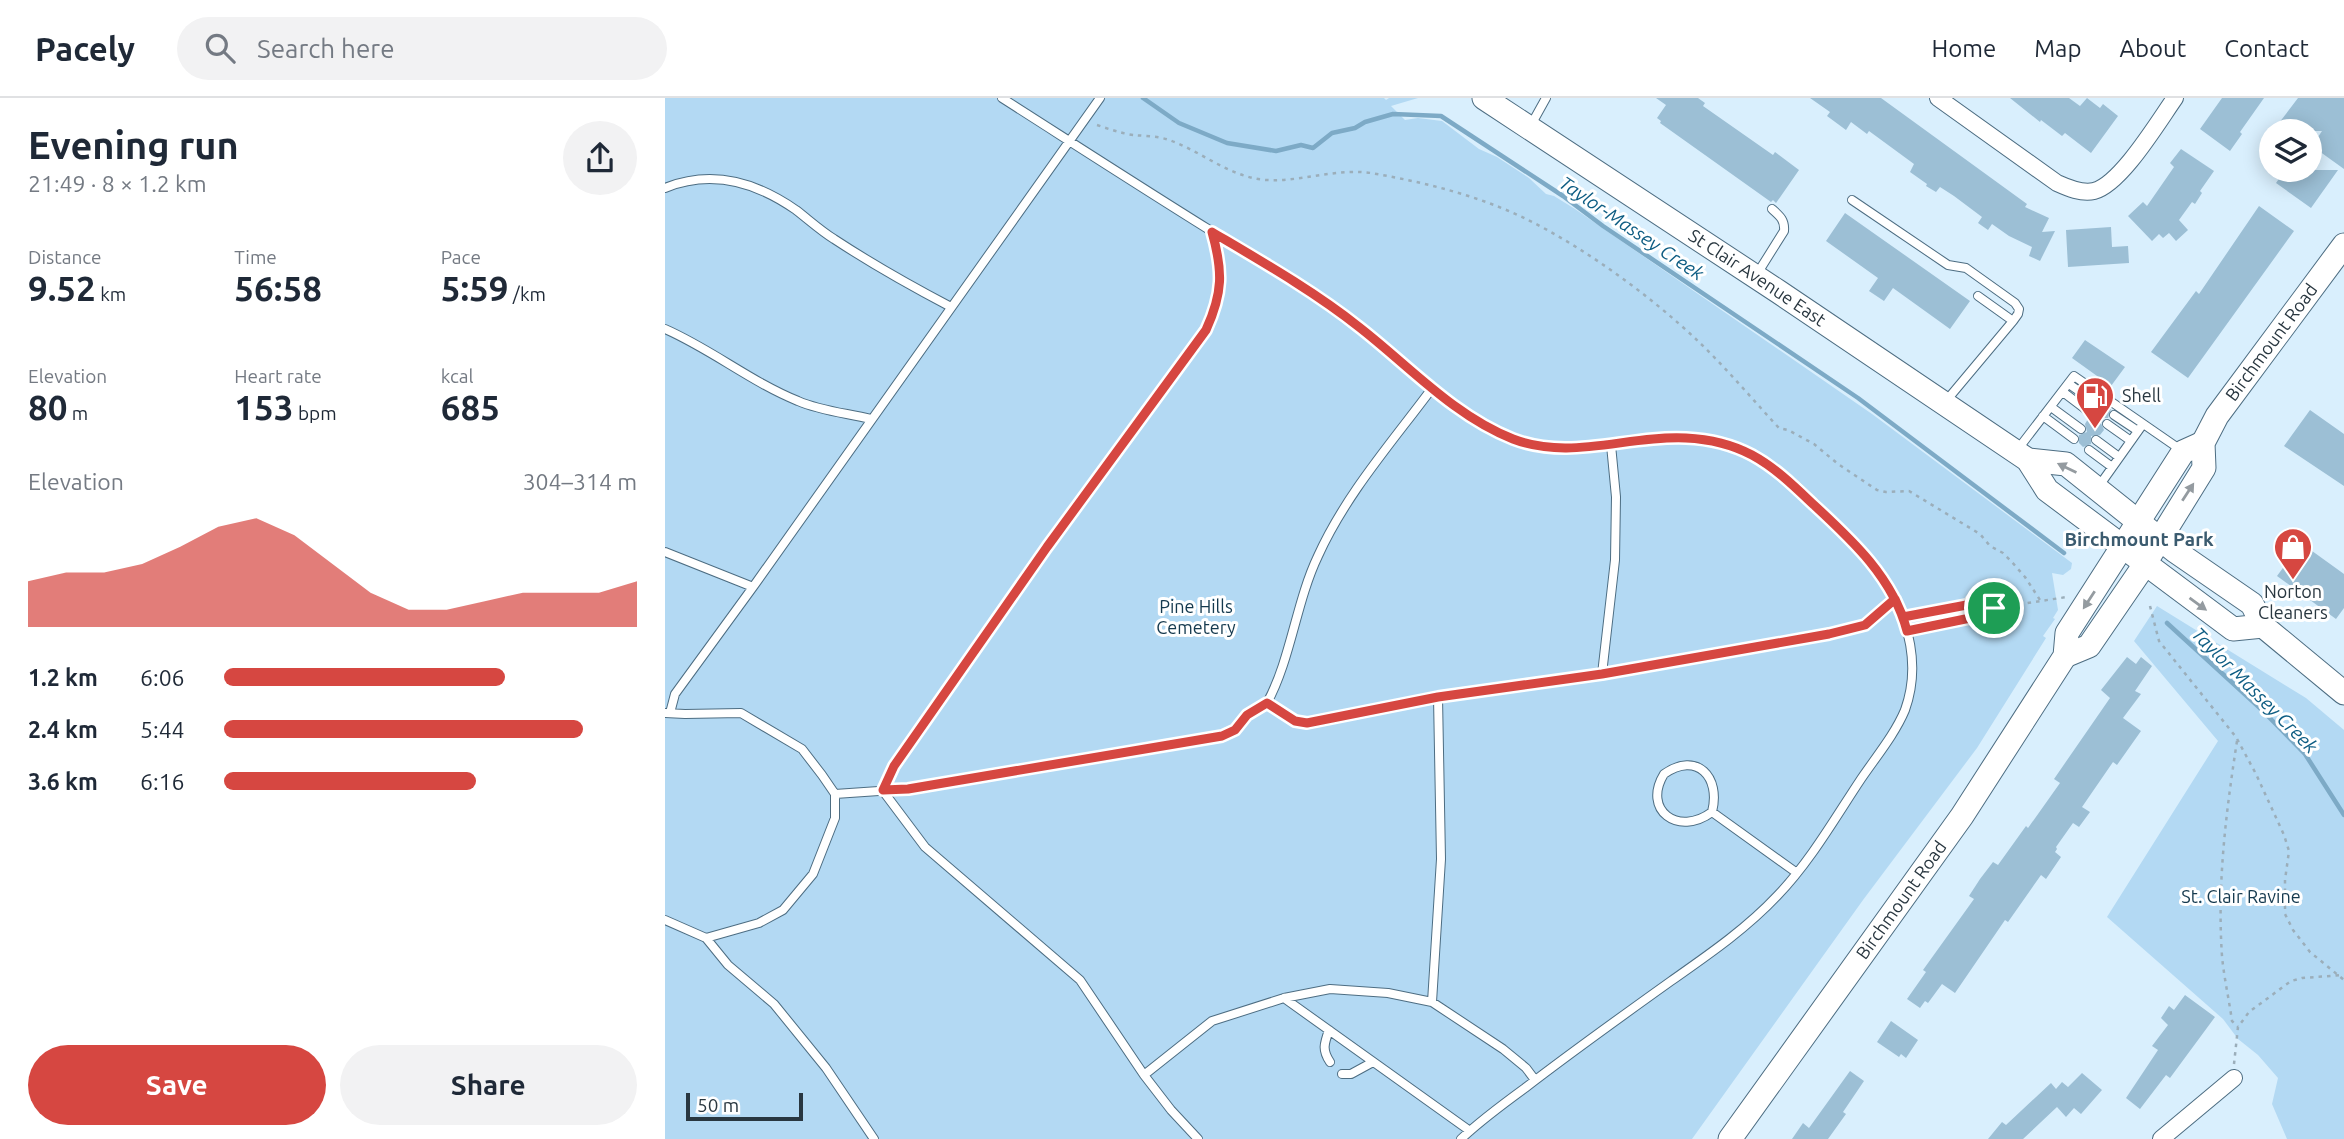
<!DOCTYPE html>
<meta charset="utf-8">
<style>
:root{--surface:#fff;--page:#f2f2f3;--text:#1f2937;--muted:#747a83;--line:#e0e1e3;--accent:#d64741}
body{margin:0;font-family:Ubuntu,sans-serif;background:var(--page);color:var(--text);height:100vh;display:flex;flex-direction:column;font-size:26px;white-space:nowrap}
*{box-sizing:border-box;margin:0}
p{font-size:23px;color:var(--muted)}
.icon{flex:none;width:38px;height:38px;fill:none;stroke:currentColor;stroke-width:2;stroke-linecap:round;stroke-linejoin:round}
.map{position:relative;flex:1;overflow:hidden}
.details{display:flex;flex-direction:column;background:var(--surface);width:665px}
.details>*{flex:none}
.controls{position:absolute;left:1594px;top:21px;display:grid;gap:14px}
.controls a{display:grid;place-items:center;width:63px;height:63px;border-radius:50%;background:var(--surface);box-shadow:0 4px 18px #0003;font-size:35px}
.scale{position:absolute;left:21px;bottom:18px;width:117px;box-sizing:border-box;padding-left:7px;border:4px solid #293740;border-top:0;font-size:19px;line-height:24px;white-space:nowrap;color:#293740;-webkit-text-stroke:5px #fff;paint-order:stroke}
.pin{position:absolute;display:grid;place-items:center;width:60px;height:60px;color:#fff;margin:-30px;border:4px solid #fff;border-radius:50%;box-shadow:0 2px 7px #0007}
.round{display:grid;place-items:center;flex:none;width:74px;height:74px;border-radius:37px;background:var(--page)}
.head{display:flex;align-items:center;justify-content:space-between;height:119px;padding:0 28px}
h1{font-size:38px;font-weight:700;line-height:52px}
.metrics{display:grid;grid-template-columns:repeat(3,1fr);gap:10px;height:119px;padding:7px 28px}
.metrics div{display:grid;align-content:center}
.metrics b{font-size:35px;font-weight:700}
.metrics small{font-size:19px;font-weight:400}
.metrics p{font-size:19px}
.chart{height:196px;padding:14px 28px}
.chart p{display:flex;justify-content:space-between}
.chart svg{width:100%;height:126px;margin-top:7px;fill:var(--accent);opacity:.7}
.action{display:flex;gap:14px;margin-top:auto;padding:14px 28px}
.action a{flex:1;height:80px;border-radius:42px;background:var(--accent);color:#fff;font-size:28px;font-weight:700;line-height:80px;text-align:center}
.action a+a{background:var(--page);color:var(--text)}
ul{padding:0 28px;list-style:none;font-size:23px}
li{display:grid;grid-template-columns:112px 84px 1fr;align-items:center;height:52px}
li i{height:18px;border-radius:9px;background:var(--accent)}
header{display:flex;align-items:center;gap:42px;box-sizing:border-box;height:98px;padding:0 35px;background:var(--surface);border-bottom:2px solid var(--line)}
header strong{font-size:33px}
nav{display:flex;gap:38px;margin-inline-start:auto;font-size:24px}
.search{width:490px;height:63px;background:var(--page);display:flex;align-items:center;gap:18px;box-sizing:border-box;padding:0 24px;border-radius:38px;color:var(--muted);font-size:26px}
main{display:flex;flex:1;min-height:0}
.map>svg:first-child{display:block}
</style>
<header>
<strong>Pacely</strong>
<div class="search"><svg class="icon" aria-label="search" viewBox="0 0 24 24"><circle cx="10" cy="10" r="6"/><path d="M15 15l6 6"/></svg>Search here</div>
<nav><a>Home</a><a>Map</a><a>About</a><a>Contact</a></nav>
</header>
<main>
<section class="details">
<div class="head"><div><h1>Evening run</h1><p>21:49 · 8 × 1.2 km</p></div><a class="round"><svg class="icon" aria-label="share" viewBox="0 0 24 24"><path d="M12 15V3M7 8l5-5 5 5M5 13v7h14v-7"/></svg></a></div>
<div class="metrics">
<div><p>Distance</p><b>9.52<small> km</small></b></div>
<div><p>Time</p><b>56:58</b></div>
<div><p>Pace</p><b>5:59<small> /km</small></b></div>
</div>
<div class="metrics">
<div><p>Elevation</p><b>80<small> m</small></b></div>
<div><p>Heart rate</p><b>153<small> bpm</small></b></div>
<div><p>kcal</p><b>685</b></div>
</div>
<div class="chart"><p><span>Elevation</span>304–314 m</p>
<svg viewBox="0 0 160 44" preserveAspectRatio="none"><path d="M0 44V28L10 25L20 25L30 22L40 16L50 9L60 6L70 12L80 22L90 32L100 38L110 38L120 35L130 32L140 32L150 32L160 28V44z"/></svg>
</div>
<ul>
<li><b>1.2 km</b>6:06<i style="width:68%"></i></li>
<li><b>2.4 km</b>5:44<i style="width:87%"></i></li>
<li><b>3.6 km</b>6:16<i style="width:61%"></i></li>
</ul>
<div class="action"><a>Save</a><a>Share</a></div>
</section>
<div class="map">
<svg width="1679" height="1041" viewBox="0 0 1679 1041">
<rect width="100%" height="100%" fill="#d9effd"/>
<!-- green -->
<path fill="#b3d9f3" d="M0 0H719L721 2 724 0H753L726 8 740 22 753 20 777 23 814 51 832 59 864 80 881 96 889 98 910 111 1207 316 1407 465 1406 471 1398 477 1387 475 1393 512 1388 520 1390 521 1378 538 1381 540 1312 650 1198 802 1027 1041H0Z
M1492 508 1641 600 1679 632V1041H1622L1607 1006 1613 980 1593 957 1573 941 1558 921 1442 819 1553 643 1469 543Z"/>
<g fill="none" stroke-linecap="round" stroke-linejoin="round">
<!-- stream -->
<path stroke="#7daac6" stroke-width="4.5" d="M478 0 514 25 562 45 611 53 636 47 648 50 667 35 690 30 700 24 728 16 776 18 898 98 938 128 1193 300 1399 455
M1502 525 1596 611 1640 656 1679 717"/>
</g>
<!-- building -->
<path fill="#9cbfd5" d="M991 0H1033L1040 5 1038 8 1108 57 1110 54 1134 72 1111 105 1108 102 1106 104 995 25 996 23 992 20 1001 7Z
M1145 0H1216L1362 106 1360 109 1384 120 1377 134 1390 133 1375 163 1364 158 1367 149 1344 138 1327 126 1323 132 1313 125 1317 119 1289 98 1275 89 1271 94 1261 88 1262 86 1245 74 1249 66 1204 33 1202 36 1186 24 1181 32 1162 18 1165 14Z
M1345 0H1404L1415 8 1422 0 1435 10 1438 6 1453 18 1426 55 1400 35 1397 38 1376 22 1375 24Z
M1557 0H1599L1575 34 1577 36 1565 53 1535 31Z
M1633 0H1679V71L1647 48 1657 33H1626L1614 25Z
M1516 51 1549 73 1535 93 1537 95 1530 106 1527 104 1514 122 1523 132 1511 143 1504 135 1498 140 1494 136 1487 143 1463 118 1478 104 1482 108 1509 69 1505 65Z
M1620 72H1673L1646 110 1611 85Z
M1594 108 1629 133 1523 280 1486 254 1531 193 1534 196Z
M1180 115 1305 203 1285 231 1228 190 1219 203 1204 193 1213 180 1161 143Z
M1446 129 1447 149 1463 148 1464 165 1403 169 1401 132Z
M1420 242 1460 269 1446 288 1407 260Z
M1440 308 1446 311 1443 320H1439L1436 325 1439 332 1435 337 1426 338V346L1418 349 1414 345V337L1422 334 1420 326 1423 321 1432 320 1433 313H1437Z
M1645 312 1679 336V388L1619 348Z
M1636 445 1679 476V510L1671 521 1612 478Z
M1462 559 1471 566 1476 559 1487 568 1470 593 1476 596 1458 620 1476 633 1452 667 1448 664 1417 709 1425 714 1414 729 1408 725 1391 749 1392 751 1390 754 1396 759 1381 781 1376 777 1343 824 1340 822 1290 895 1277 886 1263 905 1260 903 1255 910 1242 901 1261 874 1258 872 1309 801 1304 798 1315 781 1328 764 1333 767 1361 728 1363 730 1395 685 1389 681 1445 600 1436 592Z
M1520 897 1550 919 1505 980 1501 977 1475 1011 1461 1000 1493 952 1487 948 1503 927 1496 920 1504 908 1509 912Z
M1226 923 1253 942 1241 960 1236 956 1234 959 1212 944Z
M1185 973 1199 983 1178 1014 1181 1016 1163 1041H1127L1138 1025 1144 1030Z
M1417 975 1437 992 1416 1016 1409 1010 1401 1019 1392 1009 1358 1041H1323L1337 1024 1341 1027 1386 985 1391 991 1397 984 1403 989Z"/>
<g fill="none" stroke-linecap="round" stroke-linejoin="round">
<defs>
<path id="lane" d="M337 0C406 44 474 88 543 131 592 162 641 191 688 224 742 262 786 317 849 341 899 360 950 342 1001 340 1028 339 1056 343 1081 354 1124 373 1158 415 1191 447 1233 488 1261 554 1240 612 1230 636 1211 659 1196 681 1170 720 1145 764 1112 798 1081 831 1043 857 1006 883 957 918 908 953 860 990 838 1006 816 1022 796 1041
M866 27 881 0
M0 90C47 71 91 84 131 112 144 122 156 133 169 141 207 166 246 188 286 209
M1187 102 1283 167 1301 170 1350 205 1354 211 1353 216 1348 223
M1092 176 1119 133C1120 122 1115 118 1107 111
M0 231C46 251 86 284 133 303 156 313 181 315 206 321
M1404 286 1434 307
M1398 294 1427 316
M1281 303 1348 223 1313 198
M1386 309 1416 331
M1449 317 1473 333
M1378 318 1409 341
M1442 326 1466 343
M1431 342 1454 359
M1353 351 1409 278 1516 352
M1424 352 1447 369
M1434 388 1478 326
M0 454 88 489
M937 576 950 462 951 399 946 347
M602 605C626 561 631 504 653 458 681 396 728 343 768 289
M0 615 20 616 76 615 137 651 157 677 170 696
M5 615 10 596 88 489 435 0
M218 693 229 668 382 449 541 232C558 195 558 172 547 134
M218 693 260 749 415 882 479 977 506 1012 533 1041
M1047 714C1056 679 1032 653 999 676 977 712 1013 739 1047 714L1132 775
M0 822 41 840 94 825 118 812 148 776 170 720V696L243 691 557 638 570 632 582 617 602 605 630 623 642 624 773 599 937 576 1164 536 1200 527 1230 501
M41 840 63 867 109 906 161 970 209 1041
M619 900 805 1033
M767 904 776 761 773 599
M664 932C659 946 657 952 665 964
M677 976H686L708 964
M479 977 547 923 619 900 665 891 723 895 767 904 838 951 861 970 870 982"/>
<path id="street" d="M1273 0 1392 85C1403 90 1417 96 1429 93 1456 86 1493 24 1510 0
M1496 1041 1569 980"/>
<g id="secondary">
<path id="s1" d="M819 0 1114 194 1363 362 1382 392 1568 531 1598 528"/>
<path d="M1363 362 1401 366 1510 453 1587 506 1598 528 1679 595"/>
<path id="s2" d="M1400 558 1424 548 1474 475 1539 370 1538 345 1552 318 1679 147"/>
<path id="s3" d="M1065 1041 1297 718 1400 558 1402 535 1518 354 1538 345"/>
</g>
</defs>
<!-- lane casing -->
<use href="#lane" stroke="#4d6d82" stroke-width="10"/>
<!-- street casing -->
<use href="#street" stroke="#4d6d82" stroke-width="18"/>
<!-- secondary casing -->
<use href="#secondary" stroke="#4d6d82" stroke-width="25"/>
<!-- path -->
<path stroke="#9baeba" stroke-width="2.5" stroke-dasharray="3.5 5" stroke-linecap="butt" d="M432 27C444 31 455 35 468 37 479 38 493 38 504 42 538 54 564 79 601 82 637 84 670 70 706 75 747 82 790 92 829 107 898 133 982 194 1035 245 1063 272 1088 302 1114 330L1123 332 1149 346 1173 366 1212 392 1221 394 1244 393 1315 436 1325 448 1338 455 1346 463 1360 479 1375 502
M1485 508 1494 543 1571 639 1591 676 1619 737 1624 753 1620 782V816L1628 832 1645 854 1679 882
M1329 510 1402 499
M1249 517 1307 506 1306 503 1327 499 1331 519 1310 523 1307 506
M1252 531 1310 519
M1572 643C1561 714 1552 786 1557 858 1559 880 1564 901 1567 923L1573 929
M1569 966 1573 929 1584 914 1626 883 1637 880 1679 877"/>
<!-- lane -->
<use href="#lane" stroke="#fff" stroke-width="8"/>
<!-- street -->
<use href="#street" stroke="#fff" stroke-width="16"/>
<!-- secondary -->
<use href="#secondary" stroke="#fff" stroke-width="23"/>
</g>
<!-- one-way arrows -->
<defs><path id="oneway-solid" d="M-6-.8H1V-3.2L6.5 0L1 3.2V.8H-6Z" transform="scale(1.75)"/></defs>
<g fill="#949ba0">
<use href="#oneway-solid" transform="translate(1402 370) rotate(-154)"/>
<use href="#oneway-solid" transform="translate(1523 394) rotate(-57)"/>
<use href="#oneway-solid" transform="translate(1424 502) rotate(123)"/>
<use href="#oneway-solid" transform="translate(1533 506) rotate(36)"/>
</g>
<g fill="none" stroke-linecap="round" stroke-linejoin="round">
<defs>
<path id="route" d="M1329 510 1327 499 1306 503 1307 506 1238 519 1230 501 1200 527 1164 536 937 576 773 599 642 625 630 623 602 605 582 617 570 632 557 638 243 691 218 692 229 668 382 449 541 232C558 195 558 173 547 134 596 163 650 194 694 229 743 267 789 318 848 341 905 363 963 337 1021 340 1043 341 1068 347 1087 357 1111 370 1130 389 1149 407 1188 443 1228 480 1242 533L1310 519V523L1331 519 1329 510"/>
</defs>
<!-- route casing -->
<use href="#route" stroke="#fff" stroke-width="14"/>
<!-- route -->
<use href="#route" stroke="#d64741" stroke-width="9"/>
</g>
<!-- icons -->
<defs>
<symbol id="fuel-pin" viewBox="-11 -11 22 30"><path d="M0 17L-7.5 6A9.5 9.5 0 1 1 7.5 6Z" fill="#d64741" stroke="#fff"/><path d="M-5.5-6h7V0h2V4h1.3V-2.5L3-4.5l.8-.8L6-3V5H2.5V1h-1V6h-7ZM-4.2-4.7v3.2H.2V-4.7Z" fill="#fff"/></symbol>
<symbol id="shop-pin" viewBox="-11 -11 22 30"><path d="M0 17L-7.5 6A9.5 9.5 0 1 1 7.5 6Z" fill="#d64741" stroke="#fff"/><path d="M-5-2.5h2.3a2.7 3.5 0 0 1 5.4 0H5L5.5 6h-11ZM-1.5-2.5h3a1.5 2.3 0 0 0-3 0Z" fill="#fff"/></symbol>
</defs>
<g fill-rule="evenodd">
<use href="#fuel-pin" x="1408" y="276" width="44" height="60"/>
<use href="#shop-pin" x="1606" y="427" width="44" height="60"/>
</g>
<g text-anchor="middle" stroke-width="6" stroke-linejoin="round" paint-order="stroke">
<!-- street labels -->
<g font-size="18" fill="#293740" stroke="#fff">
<text dy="6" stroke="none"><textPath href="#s1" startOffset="327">St Clair Avenue East</textPath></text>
<text dy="6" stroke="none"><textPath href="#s2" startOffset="385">Birchmount Road</textPath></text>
<text dy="6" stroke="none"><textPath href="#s3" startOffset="294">Birchmount Road</textPath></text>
</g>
<!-- poi labels -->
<g font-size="18" fill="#293740" stroke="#fff" text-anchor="start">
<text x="1457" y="304">Shell</text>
<text x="1628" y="500" text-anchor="middle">Norton<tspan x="1628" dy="21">Cleaners</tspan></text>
</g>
<!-- park labels -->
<g font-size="18" fill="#14394e" stroke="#fff">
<text x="531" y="515">Pine Hills<tspan x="531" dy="21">Cemetery</tspan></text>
<text x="1576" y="805">St. Clair Ravine</text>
</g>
<!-- water labels -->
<g font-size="19" font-style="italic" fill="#0e5d83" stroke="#fff">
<text transform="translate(967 130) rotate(34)" y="7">Taylor-Massey Creek</text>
<text transform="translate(1590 592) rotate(45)" y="7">Taylor Massey Creek</text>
</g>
<!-- neighbourhood labels -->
<g font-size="19" font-weight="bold" fill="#3b5b6f" stroke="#fff">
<text x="1474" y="448">Birchmount Park</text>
</g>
</g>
</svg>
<div class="controls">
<a><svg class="icon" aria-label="layers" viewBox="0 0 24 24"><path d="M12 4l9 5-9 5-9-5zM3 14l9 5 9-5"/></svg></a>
</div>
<div class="scale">50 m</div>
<div class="pin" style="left:1329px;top:510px;background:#1e9e55"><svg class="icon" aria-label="arrive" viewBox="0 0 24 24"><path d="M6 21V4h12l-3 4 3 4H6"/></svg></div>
</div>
</main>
